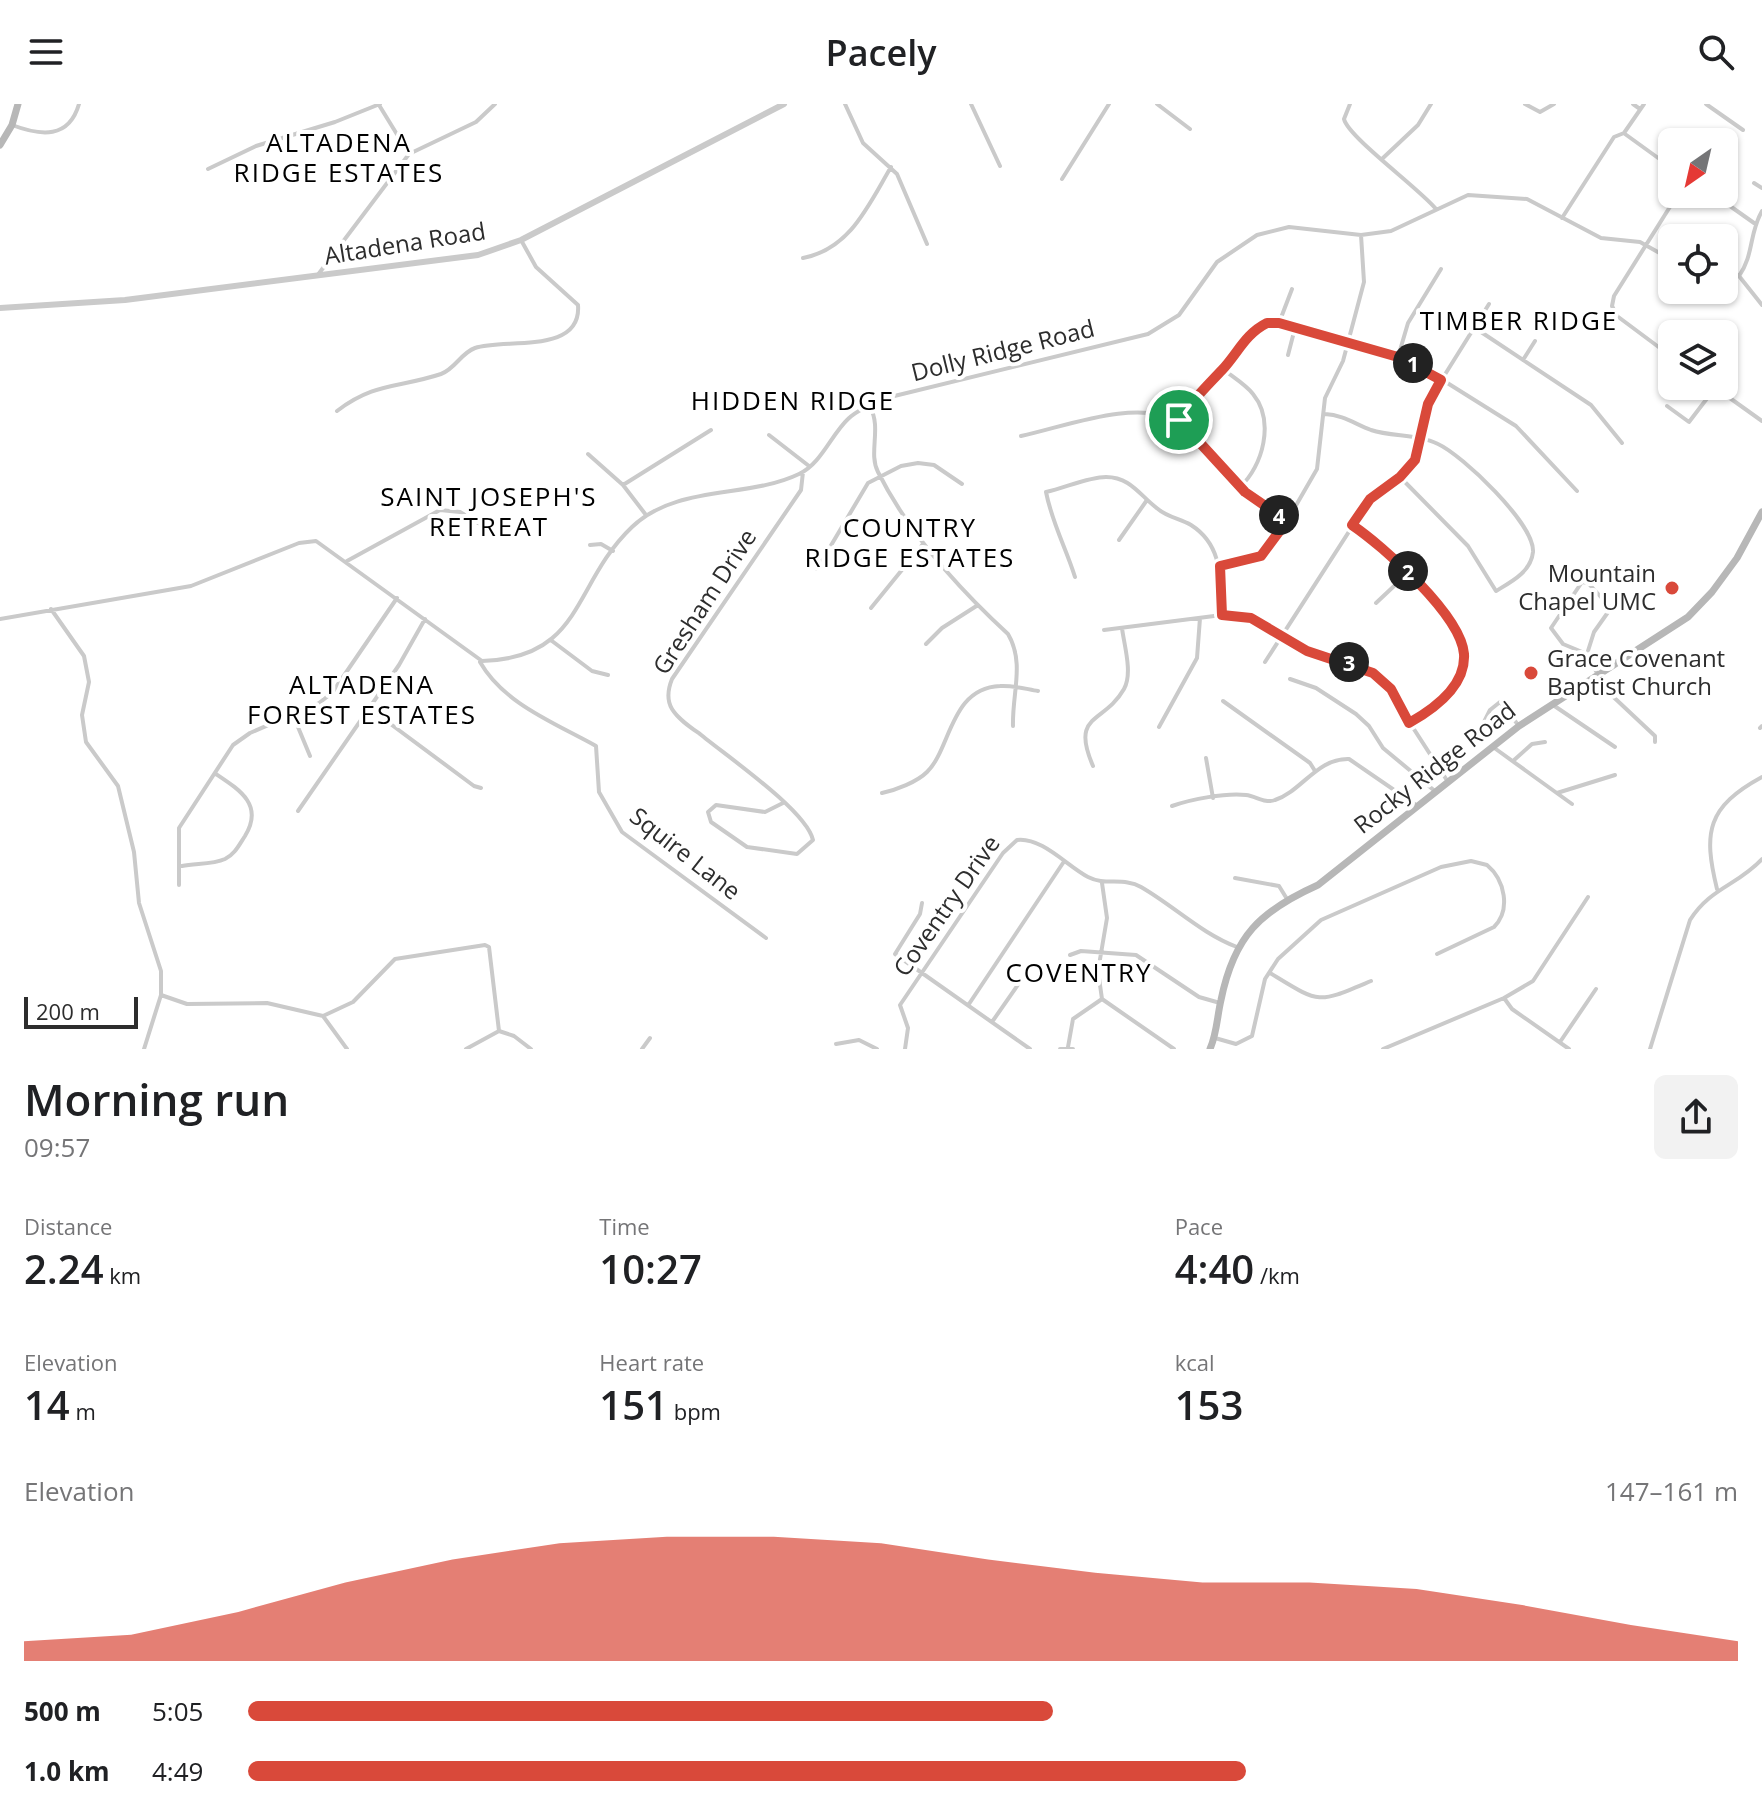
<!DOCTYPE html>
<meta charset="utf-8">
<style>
:root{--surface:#fff;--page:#f2f2f2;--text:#202124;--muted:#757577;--accent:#d9493a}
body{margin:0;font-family:"Open Sans",sans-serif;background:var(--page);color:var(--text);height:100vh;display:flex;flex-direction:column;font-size:30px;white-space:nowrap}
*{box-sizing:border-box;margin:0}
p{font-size:26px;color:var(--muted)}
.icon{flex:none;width:44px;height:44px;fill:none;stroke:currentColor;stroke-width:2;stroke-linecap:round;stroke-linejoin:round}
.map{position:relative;height:945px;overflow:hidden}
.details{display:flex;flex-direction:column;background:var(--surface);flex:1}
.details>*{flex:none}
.needle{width:52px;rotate:214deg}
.tools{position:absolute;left:1658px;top:24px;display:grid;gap:16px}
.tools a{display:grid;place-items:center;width:80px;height:80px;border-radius:12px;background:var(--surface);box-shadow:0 2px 6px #0004;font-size:40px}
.scale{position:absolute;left:24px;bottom:20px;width:114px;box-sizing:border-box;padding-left:8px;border:4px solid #2d2d2d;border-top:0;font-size:22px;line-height:28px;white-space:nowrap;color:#2d2d2d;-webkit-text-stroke:6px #fff;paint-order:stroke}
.pin{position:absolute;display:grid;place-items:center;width:68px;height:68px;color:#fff;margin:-34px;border:4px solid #fff;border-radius:50%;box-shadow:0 2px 8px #0007}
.km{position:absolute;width:40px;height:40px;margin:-20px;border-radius:50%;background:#222;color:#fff;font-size:22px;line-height:40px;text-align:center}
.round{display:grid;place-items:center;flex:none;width:84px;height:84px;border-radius:12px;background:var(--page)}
.headline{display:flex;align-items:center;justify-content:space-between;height:136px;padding:0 24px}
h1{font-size:44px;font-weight:600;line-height:60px}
.figures{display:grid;grid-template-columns:repeat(3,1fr);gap:12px;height:136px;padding:8px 24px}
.figures div{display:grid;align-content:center}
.figures b{font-size:40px;font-weight:600}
.figures small{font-size:22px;font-weight:400}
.figures p{font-size:22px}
.chart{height:224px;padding:16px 24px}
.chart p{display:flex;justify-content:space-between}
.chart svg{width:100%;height:144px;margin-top:8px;fill:var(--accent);opacity:.7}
ul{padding:0 24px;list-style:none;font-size:26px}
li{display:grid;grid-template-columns:128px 96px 1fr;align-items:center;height:60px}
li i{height:20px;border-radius:10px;background:var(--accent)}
header{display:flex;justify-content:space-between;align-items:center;height:104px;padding:0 24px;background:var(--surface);font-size:36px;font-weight:600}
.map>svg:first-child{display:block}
</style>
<header><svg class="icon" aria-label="menu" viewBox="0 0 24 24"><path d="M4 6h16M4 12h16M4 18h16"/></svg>Pacely<svg class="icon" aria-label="search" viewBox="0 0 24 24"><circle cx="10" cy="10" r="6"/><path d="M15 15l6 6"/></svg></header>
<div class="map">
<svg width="1762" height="945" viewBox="0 0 1762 945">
<rect width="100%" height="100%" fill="#fff"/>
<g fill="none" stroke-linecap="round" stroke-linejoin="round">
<!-- minor -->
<path stroke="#cacaca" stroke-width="4" d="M845 0 863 39 897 70 927 140
M971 0 1000 62
M1157 0 1190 25
M1350 0 1344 15C1348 33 1420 85 1436 105
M1525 0 1540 8 1554 0
M1633 0 1640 5
M1706 0 1743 26
M379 1 409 50
M12 21C41 32 69 35 79 0
M1625 30 1672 64
M1383 54 1418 21 1431 0
M208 65 256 42 335 18 380 0
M1062 75 1109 0
M1754 79 1762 84
M1713 90 1754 119
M1562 114 1614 33 1624 29 1644 0
M803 154C850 145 868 102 891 63
M1724 166 1739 172 1762 201
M317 172 409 50 476 18 495 0
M1739 172C1754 151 1749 129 1762 107
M1279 219 1292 185
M1475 224 1591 301 1622 339
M1288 251 1295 224
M1398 253 1408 219 1441 165
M1672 253 1617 212 1612 202 1614 192 1678 90
M1523 256 1535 237
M1224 266C1233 273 1246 281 1253 290 1275 317 1263 362 1240 383
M1713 282 1762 317
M1667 302 1689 318 1715 284
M870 303C882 324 868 349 878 368 908 428 958 484 1008 530 1025 559 1012 589 1013 622
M337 307C375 278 399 284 441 270 455 265 461 249 475 244 504 234 582 251 578 201L536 163 521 136
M1325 310C1343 311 1355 320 1371 326 1392 333 1418 330 1438 340 1462 351 1535 420 1533 448 1531 468 1511 478 1496 487L1468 442 1400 373
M1179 316 1192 295 1223 265 1250 230 1267 219H1279L1417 260 1516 322 1577 387
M769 331 809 362
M1021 332C1071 321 1131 296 1179 316L1245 388 1287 417
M588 350 623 381 646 411
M623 381 711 326
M1352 421C1383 442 1461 510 1464 550 1466 582 1434 605 1409 619
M1119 436 1147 396
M590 441 601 440 613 447
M347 457 440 406 460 408 480 420
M1220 462 1261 452 1287 417 1317 365 1325 294 1343 257 1364 178 1361 131
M817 465 868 379 901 362 918 359 934 361 962 380
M1075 473C1066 444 1052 419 1046 388 1065 384 1088 373 1106 373 1131 373 1140 392 1158 405 1167 413 1181 415 1191 421 1224 442 1220 477 1222 511
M1376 499 1409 468
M871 504 923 440
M51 505 84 552 89 578 82 611 86 638 118 682 134 748 139 799 161 867V891L144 945
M0 515 191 482 299 439 316 437 482 557C584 554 572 480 632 423 677 380 747 395 799 370 821 360 831 331 848 315 857 306 868 303 878 296L1148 230 1179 211 1217 158 1257 131 1289 123 1361 131 1391 127 1468 91 1527 95 1601 134 1640 138 1672 156
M1104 526 1222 511 1251 514 1296 542 1354 560 1381 574 1448 678
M552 537 592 567 608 571
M926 540 942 524 978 501
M1587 550 1594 528 1611 504 1588 479 1582 478 1551 524 1563 540 1587 550 1606 586 1655 632V638
M480 558C504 600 555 619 596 642L599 688 622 728 766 834
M1265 558 1370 395 1400 373 1415 356 1434 288 1489 200
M1290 575 1316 584 1356 610 1369 622 1383 644 1436 688
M1223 597 1310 659 1315 667
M1553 601 1615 643
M369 604 474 682 481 684
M293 611 310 652
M1483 620 1490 606 1500 598 1519 622
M1159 623 1197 554 1200 514
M1760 624 1762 622
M1493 643 1572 700
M1206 654 1213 694
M1513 657 1532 640 1545 638
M1093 662C1070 609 1104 620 1124 585 1133 569 1124 541 1122 524
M882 689C896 686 917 678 927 668 951 645 950 584 1000 582 1013 581 1026 585 1038 587
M1557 689 1615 671
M783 699 765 708 716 701 708 708 711 718 747 743 797 750 813 736C806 706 725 651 700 630 690 623 678 615 672 605 666 595 668 585 672 575L801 386 803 368
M1172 702C1192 695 1224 689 1246 691 1256 692 1265 700 1275 696 1302 687 1317 654 1349 655L1416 701
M298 707 399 561 425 515
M182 762C195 759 212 761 225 755 235 750 239 741 245 732 264 701 240 686 216 670
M1235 774 1279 782 1287 795
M179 781V724L233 641 250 629 319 599 332 589 397 494
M1717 785C1703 728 1707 703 1762 673
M922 799 920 810 895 850 1030 945
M1070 851 1081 847 1136 851 1199 893 1220 899
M1270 869C1321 900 1316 900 1371 877
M161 891 187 900 267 899 323 912 353 898 395 855 485 841 489 843 499 927
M1504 894 1512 905 1569 945
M1102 895 1098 867 1107 814 1102 779
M1102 895 1174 945
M969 900 1063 759
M323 912 347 945
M992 918 1031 862
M499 927 514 932 531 945
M1215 934 1236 940 1252 932 1265 875 1278 855 1321 816 1441 763 1471 757 1487 761C1505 776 1511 806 1494 823L1437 850
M1560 938 1596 885
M836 940 859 936 877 945
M1068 943 1073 915 1102 895
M466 945 499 927
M642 945 650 934
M905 945 908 924 900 901 1003 749 1017 736C1042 733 1067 762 1088 773 1105 782 1124 773 1141 783 1174 802 1202 830 1237 843
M1060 945H1073
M1383 945 1504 894 1533 877 1588 793
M1650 945 1690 816C1710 784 1738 781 1762 755"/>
<!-- tertiary -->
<path stroke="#cacaca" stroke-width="6" d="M0 204 125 196 478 151 521 136 784 0"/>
<!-- secondary -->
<path stroke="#b7b7b7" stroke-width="7" d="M0 41 12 21 18 0
M1210 945C1217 929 1217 913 1221 896 1234 832 1260 807 1318 781L1519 622 1688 513 1712 488 1737 454 1762 408"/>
</g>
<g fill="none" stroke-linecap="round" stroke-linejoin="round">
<defs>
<path id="route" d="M1267 219H1279L1398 253 1441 276 1428 300 1415 356 1400 373 1370 395 1352 421C1383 442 1461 511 1464 550 1466 582 1434 605 1409 619L1391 585 1373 569 1307 547 1251 514 1222 511 1220 462 1261 452 1287 417 1245 388 1179 316C1192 296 1206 283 1222 266 1238 249 1245 230 1267 219Z"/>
</defs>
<!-- route casing -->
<use href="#route" stroke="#fff" stroke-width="16"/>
<!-- route -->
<use href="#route" stroke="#d9493a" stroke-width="10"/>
</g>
<!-- markers -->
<g fill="#d9493a" stroke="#fff" stroke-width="3">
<circle cx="1672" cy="484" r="8"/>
<circle cx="1531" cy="569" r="8"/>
</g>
<g text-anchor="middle" stroke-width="8" stroke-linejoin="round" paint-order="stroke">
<!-- street labels -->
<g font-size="24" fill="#2d2d2d" stroke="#fff">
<text transform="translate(405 140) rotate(-9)" y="8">Altadena Road</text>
<text transform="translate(1003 247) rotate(-14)" y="8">Dolly Ridge Road</text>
<text transform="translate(705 498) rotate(-57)" y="8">Gresham Drive</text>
<text transform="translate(1435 664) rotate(-38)" y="8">Rocky Ridge Road</text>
<text transform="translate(685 750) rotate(38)" y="8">Squire Lane</text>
<text transform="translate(947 802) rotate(-55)" y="8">Coventry Drive</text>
</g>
<!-- poi labels -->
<g font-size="24" fill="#2d2d2d" stroke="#fff" text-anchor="end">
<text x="1656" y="478">Mountain<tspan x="1656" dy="28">Chapel UMC</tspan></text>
<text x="1547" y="563" text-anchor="start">Grace Covenant<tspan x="1547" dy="28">Baptist Church</tspan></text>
</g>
<!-- neighbourhood labels -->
<g font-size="26" letter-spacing="2" fill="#000" stroke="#fff">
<text x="339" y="48">ALTADENA<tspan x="339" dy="30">RIDGE ESTATES</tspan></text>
<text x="1519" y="226">TIMBER RIDGE</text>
<text x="793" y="306">HIDDEN RIDGE</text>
<text x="489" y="402">SAINT JOSEPH'S<tspan x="489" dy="30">RETREAT</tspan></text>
<text x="910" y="433">COUNTRY<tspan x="910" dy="30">RIDGE ESTATES</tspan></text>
<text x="362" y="590">ALTADENA<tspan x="362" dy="30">FOREST ESTATES</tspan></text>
<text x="1079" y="878">COVENTRY</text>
</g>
</g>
</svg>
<div class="tools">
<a><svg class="needle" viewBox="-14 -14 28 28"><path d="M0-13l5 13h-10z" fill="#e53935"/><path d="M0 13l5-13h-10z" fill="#757577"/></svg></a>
<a><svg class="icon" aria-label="locate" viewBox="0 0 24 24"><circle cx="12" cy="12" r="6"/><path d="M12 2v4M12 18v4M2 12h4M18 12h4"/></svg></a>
<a><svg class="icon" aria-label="layers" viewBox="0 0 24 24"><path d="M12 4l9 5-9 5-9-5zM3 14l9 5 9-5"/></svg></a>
</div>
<div class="scale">200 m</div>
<div class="pin" style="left:1179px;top:316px;background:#1e9e55"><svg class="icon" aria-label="arrive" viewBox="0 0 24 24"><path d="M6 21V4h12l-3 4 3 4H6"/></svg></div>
<b class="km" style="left:1413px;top:259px">1</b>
<b class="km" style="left:1408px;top:467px">2</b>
<b class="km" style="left:1349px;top:558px">3</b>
<b class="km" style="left:1279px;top:411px">4</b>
</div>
<section class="details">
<div class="headline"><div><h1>Morning run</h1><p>09:57</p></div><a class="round"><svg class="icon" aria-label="share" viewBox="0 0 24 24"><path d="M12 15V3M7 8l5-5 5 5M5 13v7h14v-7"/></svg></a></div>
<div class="figures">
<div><p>Distance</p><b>2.24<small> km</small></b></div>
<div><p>Time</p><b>10:27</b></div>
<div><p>Pace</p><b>4:40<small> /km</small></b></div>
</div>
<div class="figures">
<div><p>Elevation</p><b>14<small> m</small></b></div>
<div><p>Heart rate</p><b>151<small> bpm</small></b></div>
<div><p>kcal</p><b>153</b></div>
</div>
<div class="chart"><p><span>Elevation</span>147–161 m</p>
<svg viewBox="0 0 160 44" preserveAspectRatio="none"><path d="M0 44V38L10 36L20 29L30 20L40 13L50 8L60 6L70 6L80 8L90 13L100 17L110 20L120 20L130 22L140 27L150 33L160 38V44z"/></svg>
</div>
<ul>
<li><b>500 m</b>5:05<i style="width:54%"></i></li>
<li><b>1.0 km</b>4:49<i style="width:67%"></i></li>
</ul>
</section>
